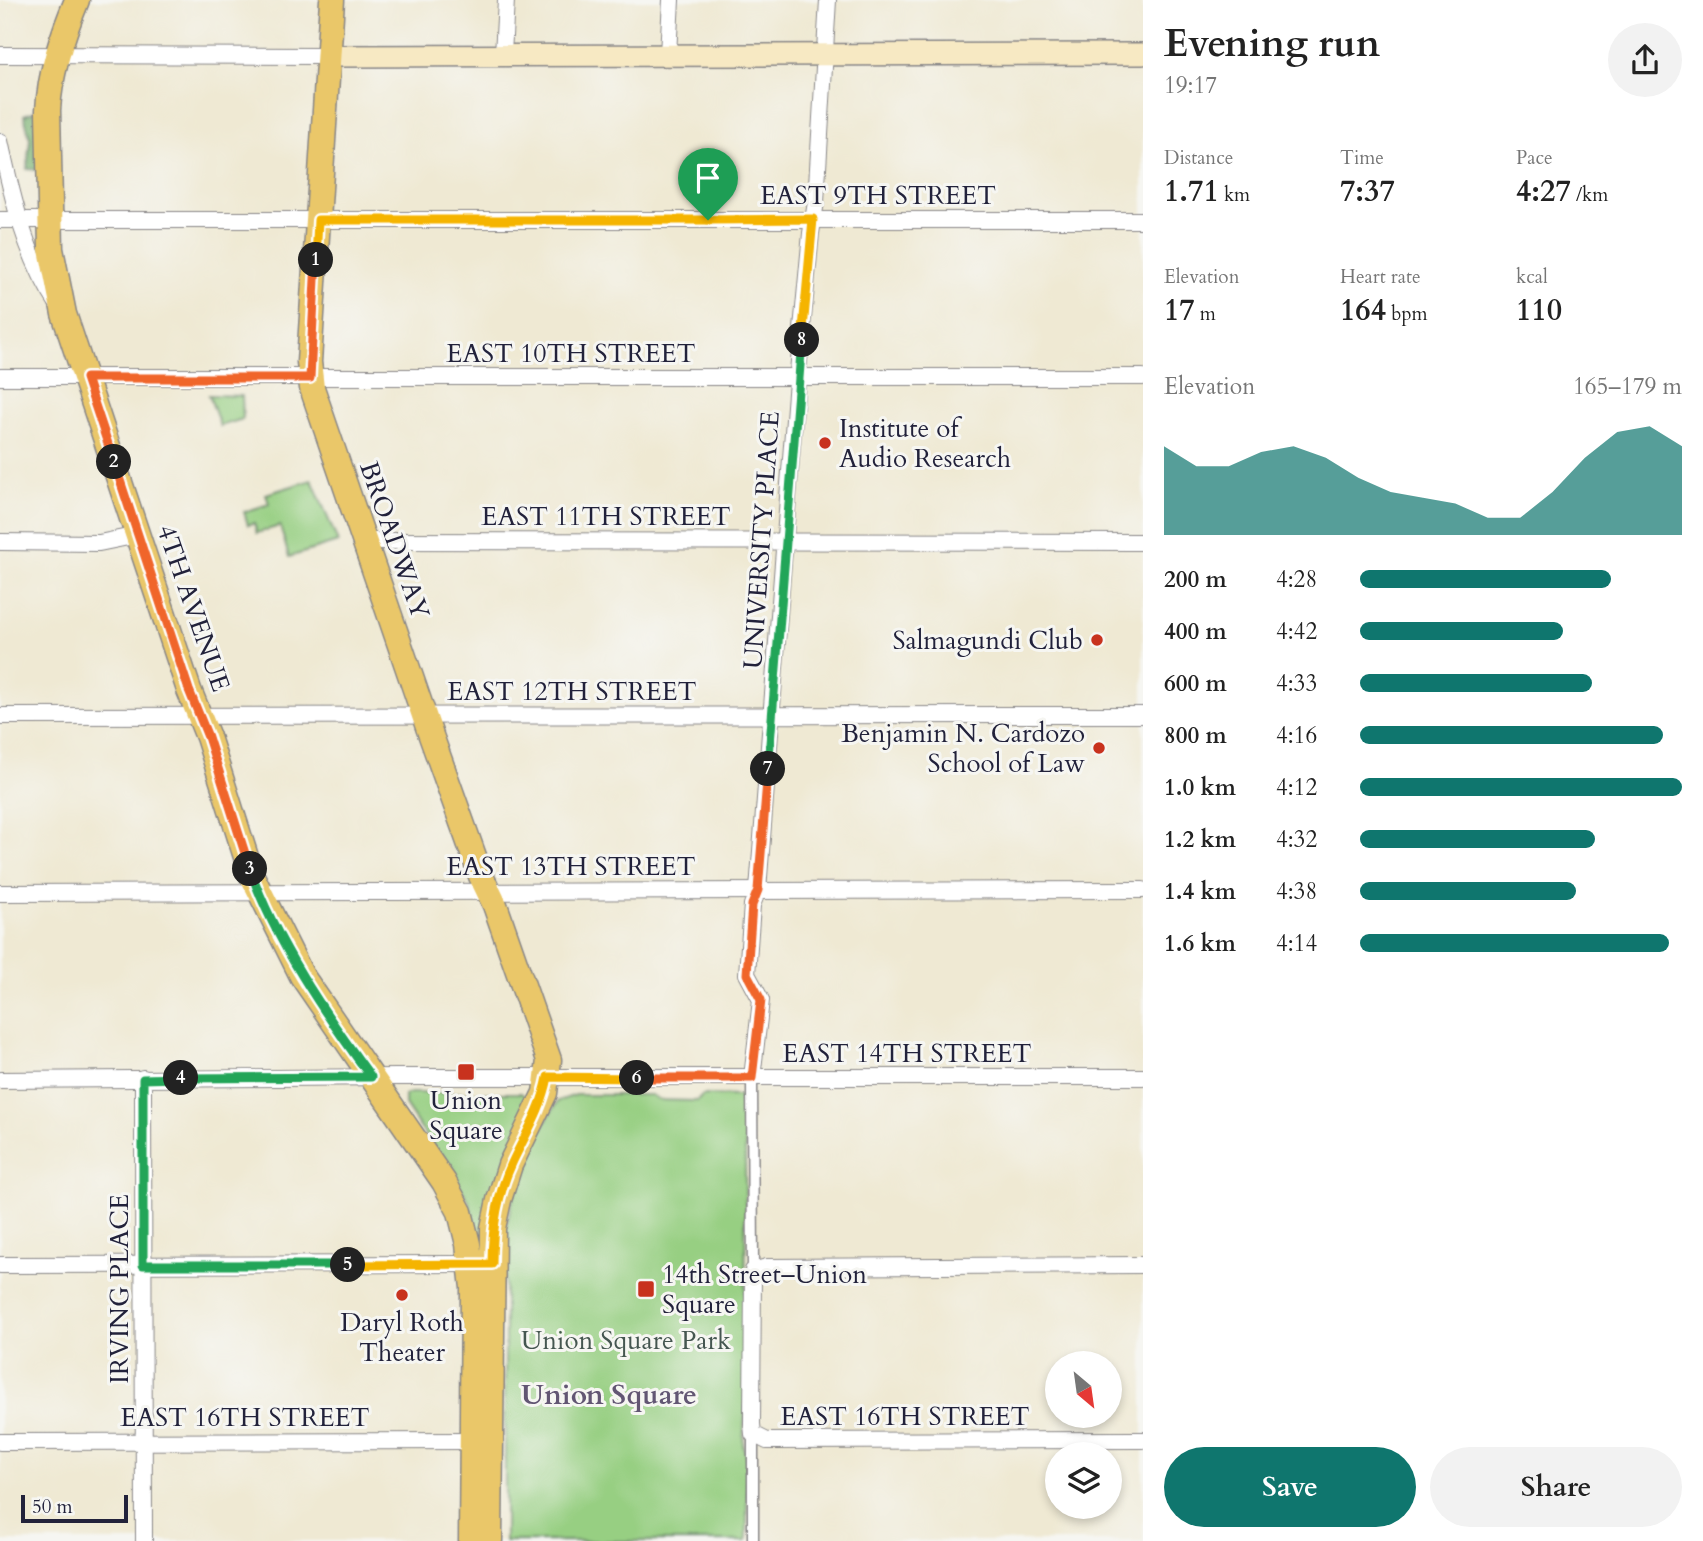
<!DOCTYPE html>
<meta charset="utf-8">
<style>
:root{--surface:#fff;--page:#f2f2f2;--text:#222;--muted:#767676;--accent:#0f766e}
body{margin:0;font-family:Cardo,serif;background:var(--page);color:var(--text);height:100vh;display:flex;flex-direction:column;font-size:26px;white-space:nowrap}
*{box-sizing:border-box;margin:0}
p{font-size:23px;color:var(--muted)}
.icon{flex:none;width:38px;height:38px;fill:none;stroke:currentColor;stroke-width:2;stroke-linecap:round;stroke-linejoin:round}
.map{position:relative;flex:1;overflow:hidden}
.drawer{display:flex;flex-direction:column;background:var(--surface);width:560px}
.drawer>*{flex:none}
.needle{width:46px;rotate:151deg}
.fabs{position:absolute;left:1045px;top:1351px;display:grid;gap:14px}
.fabs a{display:grid;place-items:center;width:77px;height:77px;border-radius:50%;background:var(--surface);box-shadow:0 4px 10px #0003;font-size:35px}
.scale{position:absolute;left:21px;bottom:18px;width:107px;box-sizing:border-box;padding-left:7px;border:4px solid #22223b;border-top:0;font-size:19px;line-height:24px;white-space:nowrap;color:#22223b;-webkit-text-stroke:5px #f6f6f2;paint-order:stroke}
.pin{position:absolute;display:grid;place-items:center;width:60px;height:60px;color:#fff;margin:-72px -30px;border-radius:50% 50% 50% 0;rotate:-45deg;box-shadow:0 0 7px #0007}
.pin .icon{rotate:45deg}
.km{position:absolute;width:35px;height:35px;margin:-18px;border-radius:50%;background:#222;color:#fff;font-size:19px;line-height:35px;text-align:center}
.round{display:grid;place-items:center;flex:none;width:74px;height:74px;border-radius:37px;background:var(--page)}
.summary{display:flex;align-items:center;justify-content:space-between;height:119px;padding:0 21px}
h1{font-size:38px;font-weight:700;line-height:52px}
.figures{display:grid;grid-template-columns:repeat(3,1fr);gap:10px;height:119px;padding:7px 21px}
.figures div{display:grid;align-content:center}
.figures b{font-size:30px;font-weight:700}
.figures small{font-size:19px;font-weight:400}
.figures p{font-size:19px}
.chart{height:196px;padding:14px 21px}
.chart p{display:flex;justify-content:space-between}
.chart svg{width:100%;height:126px;margin-top:7px;fill:var(--accent);opacity:.7}
.primary-button{display:flex;gap:14px;margin-top:auto;padding:14px 21px}
.primary-button a{flex:1;height:80px;border-radius:42px;background:var(--accent);color:#fff;font-size:28px;font-weight:700;line-height:80px;text-align:center}
.primary-button a+a{background:var(--page);color:var(--text)}
ul{padding:0 21px;list-style:none;font-size:23px}
li{display:grid;grid-template-columns:112px 84px 1fr;align-items:center;height:52px}
li i{height:18px;border-radius:9px;background:var(--accent)}
main{display:flex;flex:1;min-height:0}
.map>svg:first-child{display:block}
</style>
<main>
<div class="map">
<svg width="1143" height="1541" viewBox="0 0 1143 1541">
<rect width="100%" height="100%" fill="#f6f6f2"/>
<filter id="ink" filterUnits="userSpaceOnUse"><feTurbulence type="fractalNoise" baseFrequency=".0143" numOctaves="2"/><feDisplacementMap in="SourceGraphic" scale="14" xChannelSelector="R" yChannelSelector="G"/><feConvolveMatrix kernelMatrix="1 2 1 2 8 2 1 2 1" color-interpolation-filters="sRGB"/></filter>
<filter id="wash" filterUnits="userSpaceOnUse"><feTurbulence type="fractalNoise" baseFrequency=".00686" numOctaves="4" result="noise"/><feDisplacementMap in="SourceGraphic" scale="28" xChannelSelector="R" yChannelSelector="G"/><feGaussianBlur stdDeviation="1.57" result="paint"/><feColorMatrix in="noise" values="0 0 0 0 0 0 0 0 0 0 0 0 0 0 0 0 0 1.4 0 .05"/><feComposite in="paint" operator="in"/></filter>
<g filter="url(#wash)">
<rect width="100%" height="100%" fill="#efe9d3"/>
<!-- green -->
<path fill="#97cf82" stroke="#5c785e" stroke-width="2" d="M209 395 242 396 243 419 220 426Z
M312 480 338 542 289 557 280 526 257 533 254 523 248 525 244 512 269 504 266 494Z
M411 1093H521L526 1097 529 1106 481 1244 468 1199 405 1105V1095Z
M576 1095H652L658 1100 697 1101 703 1095 740 1096 745 1099 746 1399 743 1446 747 1457V1541H505V1233C513 1187 533 1140 558 1101Z"/>
<!-- forest -->
<path fill="#79b270" stroke="#4e6a56" stroke-width="2" d="M39 110 38 170 27 169 30 139 24 115Z"/>
</g>
<g filter="url(#ink)">
<g fill="none" stroke-linecap="round" stroke-linejoin="round">
<defs>
<path id="pedestrian" d="M752 1078 753 1271
M753 1434V1541"/>
<path id="minor" d="M503 54 506 0
M668 54 671 0
M0 55 329 56
M0 141C12 196 25 255 57 303
M0 220H1143
M0 377H1143
M364 541 1143 542
M0 542 99 543 138 535
M0 716 1143 715
M0 893 1143 890
M143 1078 144 1541
M752 1078 761 1000 747 974 752 905 758 890 796 393 811 233 816 202 828 0
M0 1080 397 1077H1143
M0 1265 477 1264
M1143 1265 767 1267 753 1271 752 1424 753 1434 767 1441 1143 1440
M0 1442 481 1441"/>
<path id="secondary" d="M329 56 1143 54"/>
<path id="primary" d="M77 0C62 36 50 72 48 110L51 249 64 314 189 690 208 737 252 876 302 976 444 1182 460 1212 468 1244 473 1288 471 1541
M332 0 309 362 312 388 429 730 481 876 495 905 549 1060 545 1093 510 1165 499 1200 493 1228 490 1541"/>
</defs>
<!-- pedestrian casing -->
<use href="#pedestrian" stroke="#888687" stroke-width="13"/>
<!-- minor casing -->
<use href="#minor" stroke="#888687" stroke-width="18"/>
<!-- secondary casing -->
<use href="#secondary" stroke="#888687" stroke-width="24"/>
<!-- primary casing -->
<use href="#primary" stroke="#888687" stroke-width="27"/>
<!-- pedestrian -->
<use href="#pedestrian" stroke="#fff" stroke-width="10"/>
<!-- minor -->
<use href="#minor" stroke="#fff" stroke-width="16"/>
<!-- secondary -->
<use href="#secondary" stroke="#f7e9c3" stroke-width="21"/>
<!-- primary -->
<use href="#primary" stroke="#eac769" stroke-width="24"/>
</g>
</g>
<g fill="none" stroke-linecap="round" stroke-linejoin="round" filter="url(#ink)">
<defs>
<path id="split-1" d="M316 260 318 220H708"/>
<path id="split-2" d="M114 462 86 378H310L316 260"/>
<path id="split-3" d="M114 462 189 690 208 737 250 869"/>
<path id="split-4" d="M181 1078 371 1077C325 1014 276 943 250 869"/>
<path id="split-5" d="M181 1078 143 1079V1265H348"/>
<path id="split-6" d="M348 1265 492 1264C492 1229 497 1195 512 1163 525 1135 542 1109 548 1077L637 1078"/>
<path id="split-7" d="M637 1078H752L761 1000 747 974 752 905 758 890 768 769"/>
<path id="split-8" d="M768 769 802 340"/>
<path id="split-9" d="M708 220 813 219 802 340"/>
</defs>
<!-- split-1 casing -->
<use href="#split-1" stroke="#fff" stroke-width="14"/>
<!-- split-2 casing -->
<use href="#split-2" stroke="#fff" stroke-width="14"/>
<!-- split-3 casing -->
<use href="#split-3" stroke="#fff" stroke-width="14"/>
<!-- split-4 casing -->
<use href="#split-4" stroke="#fff" stroke-width="14"/>
<!-- split-5 casing -->
<use href="#split-5" stroke="#fff" stroke-width="14"/>
<!-- split-6 casing -->
<use href="#split-6" stroke="#fff" stroke-width="14"/>
<!-- split-7 casing -->
<use href="#split-7" stroke="#fff" stroke-width="14"/>
<!-- split-8 casing -->
<use href="#split-8" stroke="#fff" stroke-width="14"/>
<!-- split-9 casing -->
<use href="#split-9" stroke="#fff" stroke-width="14"/>
<!-- split-1 -->
<use href="#split-1" stroke="#f5b400" stroke-width="9"/>
<!-- split-2 -->
<use href="#split-2" stroke="#f0652b" stroke-width="9"/>
<!-- split-3 -->
<use href="#split-3" stroke="#f0652b" stroke-width="9"/>
<!-- split-4 -->
<use href="#split-4" stroke="#22a559" stroke-width="9"/>
<!-- split-5 -->
<use href="#split-5" stroke="#22a559" stroke-width="9"/>
<!-- split-6 -->
<use href="#split-6" stroke="#f5b400" stroke-width="9"/>
<!-- split-7 -->
<use href="#split-7" stroke="#f0652b" stroke-width="9"/>
<!-- split-8 -->
<use href="#split-8" stroke="#22a559" stroke-width="9"/>
<!-- split-9 -->
<use href="#split-9" stroke="#f5b400" stroke-width="9"/>
</g>
<!-- markers -->
<g fill="#c8321e" stroke="#f6f6f2" stroke-width="2.5">
<circle cx="825" cy="443" r="7"/>
<circle cx="1097" cy="640" r="7"/>
<circle cx="1099" cy="748" r="7"/>
<rect x="457" y="1063" width="18" height="18" rx="3.5"/>
<rect x="637" y="1280" width="18" height="18" rx="3.5"/>
<circle cx="402" cy="1295" r="7"/>
</g>
<g text-anchor="middle" stroke-width="6" stroke-linejoin="round" paint-order="stroke">
<!-- street labels -->
<g font-size="26" fill="#22223b" stroke="#f6f6f2">
<text x="878" y="204">EAST 9TH STREET</text>
<text x="571" y="362">EAST 10TH STREET</text>
<text x="606" y="525">EAST 11TH STREET</text>
<text transform="translate(395 540) rotate(71)" y="9">BROADWAY</text>
<text transform="translate(761 540) rotate(-86)" y="9">UNIVERSITY PLACE</text>
<text transform="translate(194 608) rotate(71)" y="9">4TH AVENUE</text>
<text x="572" y="700">EAST 12TH STREET</text>
<text x="571" y="875">EAST 13TH STREET</text>
<text x="907" y="1062">EAST 14TH STREET</text>
<text transform="translate(119 1289) rotate(-90)" y="9">IRVING PLACE</text>
<text x="905" y="1425">EAST 16TH STREET</text>
<text x="245" y="1426">EAST 16TH STREET</text>
</g>
<!-- poi labels -->
<g font-size="26" fill="#22223b" stroke="#f6f6f2" text-anchor="start">
<text x="839" y="437">Institute of<tspan x="839" dy="30">Audio Research</tspan></text>
<text x="1083" y="649" text-anchor="end">Salmagundi Club</text>
<text x="1085" y="742" text-anchor="end">Benjamin N. Cardozo<tspan x="1085" dy="30">School of Law</tspan></text>
<text x="466" y="1109" text-anchor="middle">Union<tspan x="466" dy="30">Square</tspan></text>
<text x="662" y="1283">14th Street–Union<tspan x="662" dy="30">Square</tspan></text>
<text x="402" y="1331" text-anchor="middle">Daryl Roth<tspan x="402" dy="30">Theater</tspan></text>
</g>
<!-- park labels -->
<g font-size="26" fill="#455650" stroke="#f6f6f2">
<text x="626" y="1349">Union Square Park</text>
</g>
<!-- neighbourhood labels -->
<g font-size="28" font-weight="bold" fill="#625673" stroke="#f6f6f2">
<text x="609" y="1404">Union Square</text>
</g>
</g>
</svg>
<div class="fabs">
<a><svg class="needle" viewBox="-14 -14 28 28"><path d="M0-13l5 13h-10z" fill="#e53935"/><path d="M0 13l5-13h-10z" fill="#767676"/></svg></a>
<a><svg class="icon" aria-label="layers" viewBox="0 0 24 24"><path d="M12 4l9 5-9 5-9-5zM3 14l9 5 9-5"/></svg></a>
</div>
<div class="scale">50 m</div>
<div class="pin" style="left:708px;top:220px;background:#1e9e55"><svg class="icon" aria-label="arrive" viewBox="0 0 24 24"><path d="M6 21V4h12l-3 4 3 4H6"/></svg></div>
<b class="km" style="left:316px;top:260px">1</b>
<b class="km" style="left:114px;top:462px">2</b>
<b class="km" style="left:250px;top:869px">3</b>
<b class="km" style="left:181px;top:1078px">4</b>
<b class="km" style="left:348px;top:1265px">5</b>
<b class="km" style="left:637px;top:1078px">6</b>
<b class="km" style="left:768px;top:769px">7</b>
<b class="km" style="left:802px;top:340px">8</b>
</div>
<section class="drawer">
<div class="summary"><div><h1>Evening run</h1><p>19:17</p></div><a class="round"><svg class="icon" aria-label="share" viewBox="0 0 24 24"><path d="M12 15V3M7 8l5-5 5 5M5 13v7h14v-7"/></svg></a></div>
<div class="figures">
<div><p>Distance</p><b>1.71<small> km</small></b></div>
<div><p>Time</p><b>7:37</b></div>
<div><p>Pace</p><b>4:27<small> /km</small></b></div>
</div>
<div class="figures">
<div><p>Elevation</p><b>17<small> m</small></b></div>
<div><p>Heart rate</p><b>164<small> bpm</small></b></div>
<div><p>kcal</p><b>110</b></div>
</div>
<div class="chart"><p><span>Elevation</span>165–179 m</p>
<svg viewBox="0 0 160 44" preserveAspectRatio="none"><path d="M0 44V13L10 20L20 20L30 15L40 13L50 17L60 24L70 29L80 31L90 33L100 38L110 38L120 29L130 17L140 8L150 6L160 13V44z"/></svg>
</div>
<ul>
<li><b>200 m</b>4:28<i style="width:78%"></i></li>
<li><b>400 m</b>4:42<i style="width:63%"></i></li>
<li><b>600 m</b>4:33<i style="width:72%"></i></li>
<li><b>800 m</b>4:16<i style="width:94%"></i></li>
<li><b>1.0 km</b>4:12<i style="width:100%"></i></li>
<li><b>1.2 km</b>4:32<i style="width:73%"></i></li>
<li><b>1.4 km</b>4:38<i style="width:67%"></i></li>
<li><b>1.6 km</b>4:14<i style="width:96%"></i></li>
</ul>
<div class="primary-button"><a>Save</a><a>Share</a></div>
</section>
</main>
